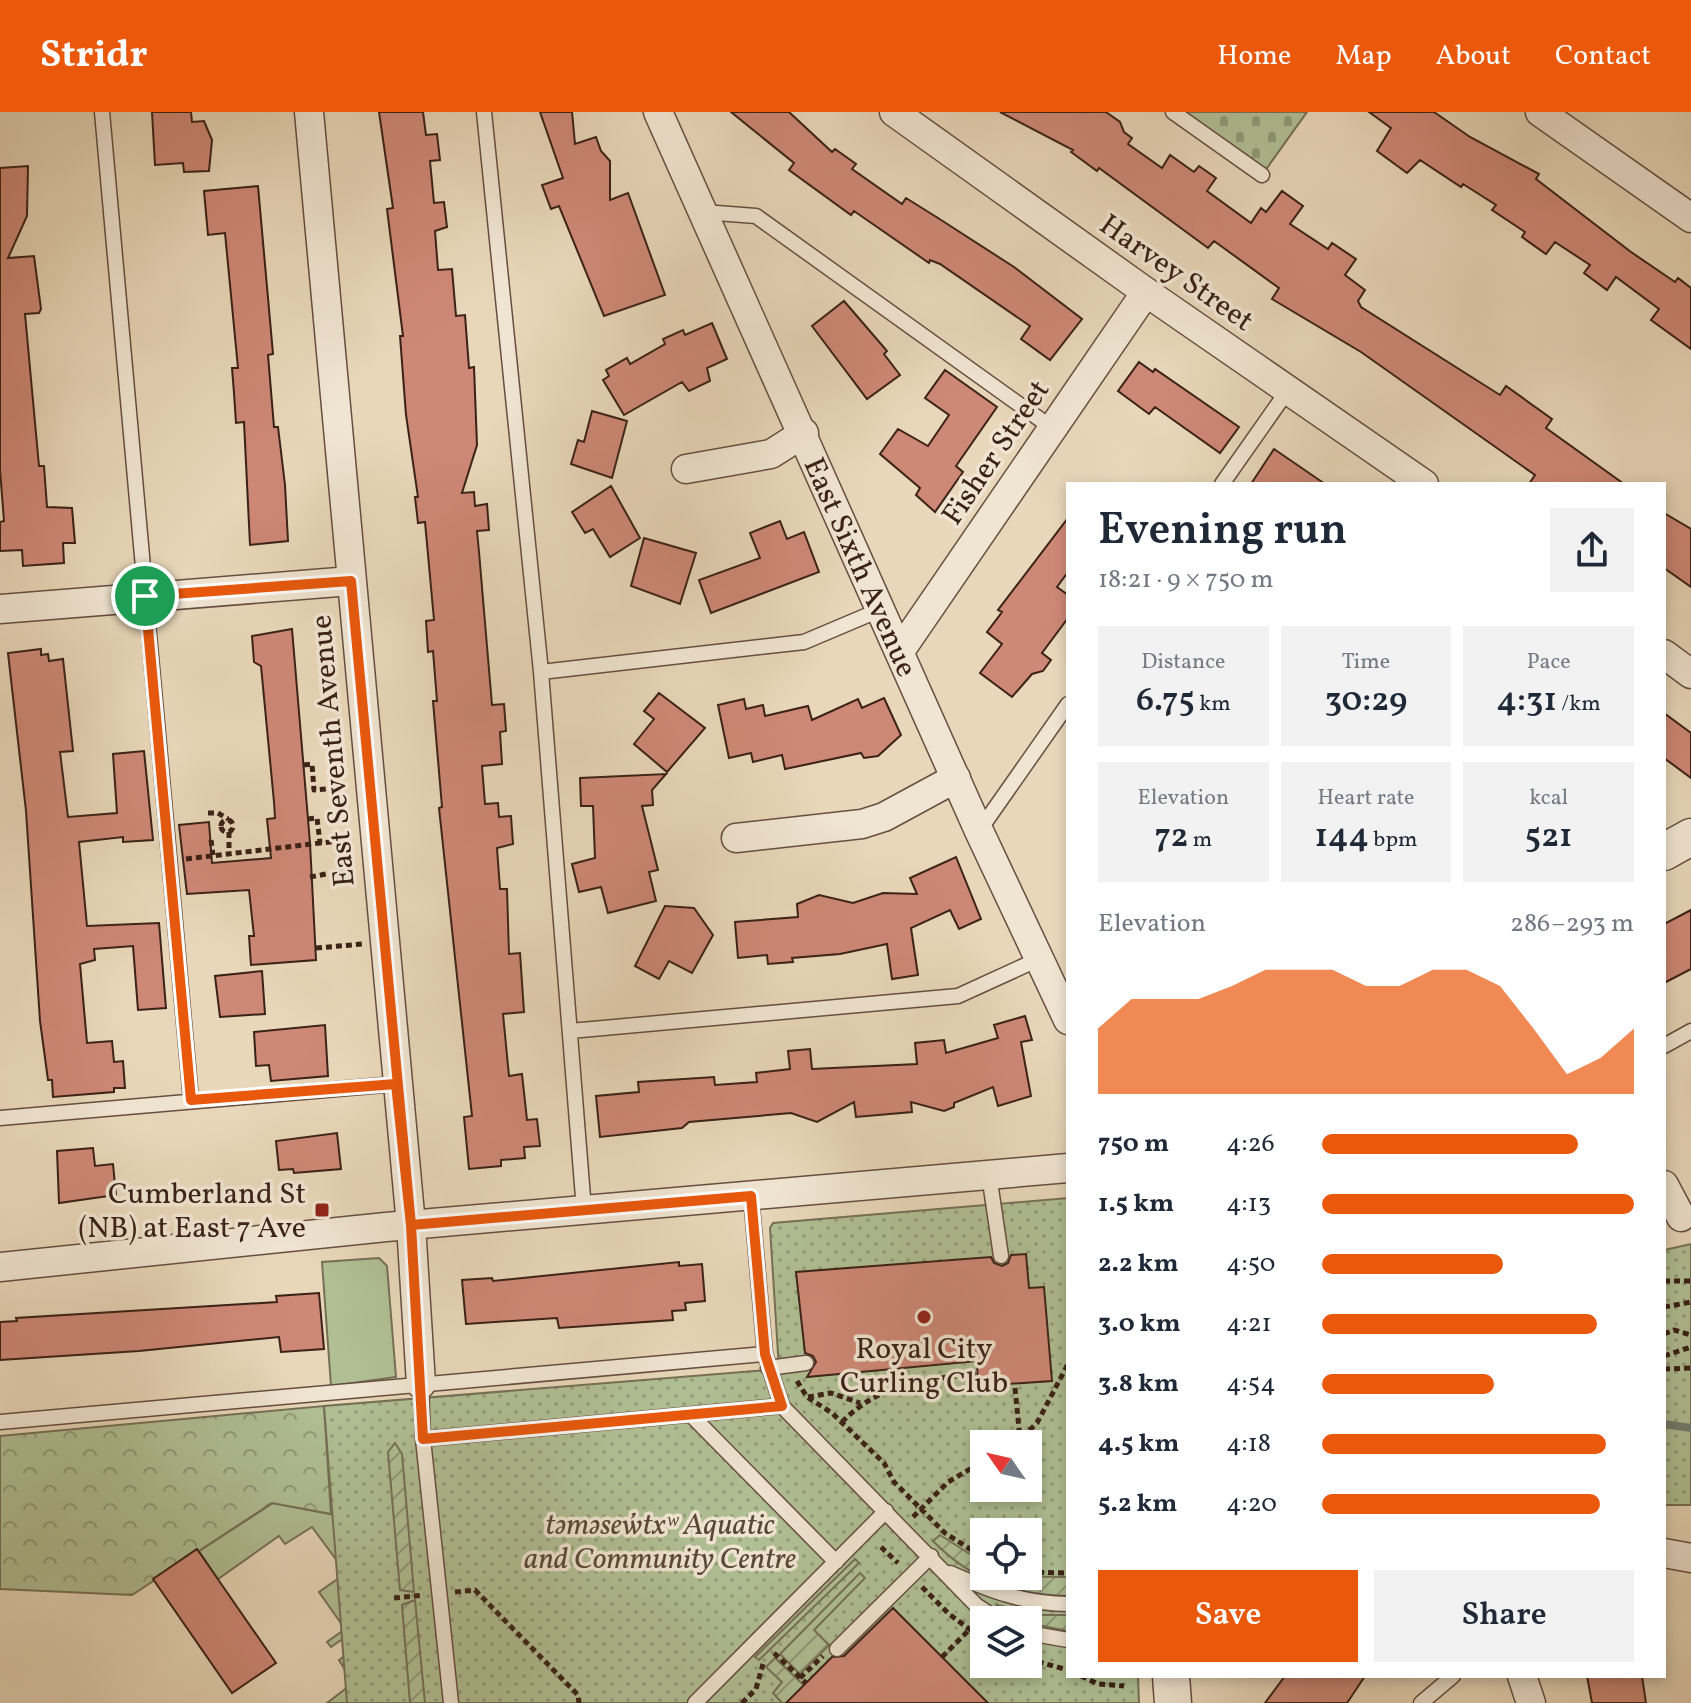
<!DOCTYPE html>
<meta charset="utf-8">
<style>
:root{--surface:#fff;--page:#f2f2f3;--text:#1f2937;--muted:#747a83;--accent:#ea580c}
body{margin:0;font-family:Vollkorn,serif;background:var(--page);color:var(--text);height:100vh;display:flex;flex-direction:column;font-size:30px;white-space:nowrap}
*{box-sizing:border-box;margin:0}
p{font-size:26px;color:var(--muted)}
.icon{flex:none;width:44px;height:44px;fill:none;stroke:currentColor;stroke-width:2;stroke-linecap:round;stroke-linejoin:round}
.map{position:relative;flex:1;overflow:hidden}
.side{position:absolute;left:1066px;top:370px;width:600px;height:1196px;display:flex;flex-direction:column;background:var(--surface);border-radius:0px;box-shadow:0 4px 12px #0003}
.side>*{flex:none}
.needle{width:52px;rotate:304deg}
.controls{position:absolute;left:970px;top:1318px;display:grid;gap:16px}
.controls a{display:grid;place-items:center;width:72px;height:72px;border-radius:0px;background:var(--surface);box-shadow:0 4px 12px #0003;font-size:40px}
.pin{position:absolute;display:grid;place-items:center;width:68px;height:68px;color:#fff;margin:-34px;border:4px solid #fff;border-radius:50%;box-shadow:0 2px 8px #0007}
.round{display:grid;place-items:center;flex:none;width:84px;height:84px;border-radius:0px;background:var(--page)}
.head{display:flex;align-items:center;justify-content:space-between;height:136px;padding:0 32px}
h1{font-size:44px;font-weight:600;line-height:60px}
.stats{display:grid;grid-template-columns:repeat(3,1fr);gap:12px;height:136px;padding:8px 32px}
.stats div{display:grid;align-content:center;border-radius:0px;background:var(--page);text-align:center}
.stats b{font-size:34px;font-weight:600}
.stats small{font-size:22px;font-weight:400}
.stats p{font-size:22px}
.chart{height:224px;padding:16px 32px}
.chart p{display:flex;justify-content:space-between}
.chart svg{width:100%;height:144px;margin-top:8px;fill:var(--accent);opacity:.7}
.button{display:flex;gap:16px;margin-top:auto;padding:16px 32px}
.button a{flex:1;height:92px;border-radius:0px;background:var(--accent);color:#fff;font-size:32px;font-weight:600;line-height:92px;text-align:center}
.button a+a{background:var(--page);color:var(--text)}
ul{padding:0 32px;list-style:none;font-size:26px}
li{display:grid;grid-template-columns:128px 96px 1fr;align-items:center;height:60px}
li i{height:20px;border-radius:10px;background:var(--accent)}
header{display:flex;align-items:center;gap:48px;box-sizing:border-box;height:112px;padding:0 40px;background:var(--accent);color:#fff}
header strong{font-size:38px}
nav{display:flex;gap:44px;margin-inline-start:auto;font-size:28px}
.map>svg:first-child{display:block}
</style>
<header>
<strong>Stridr</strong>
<nav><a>Home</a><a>Map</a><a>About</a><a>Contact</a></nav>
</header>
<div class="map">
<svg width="1691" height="1591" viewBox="0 0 1691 1591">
<defs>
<pattern id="forest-crowns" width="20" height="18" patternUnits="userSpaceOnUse" patternTransform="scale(2)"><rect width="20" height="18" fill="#b0bf94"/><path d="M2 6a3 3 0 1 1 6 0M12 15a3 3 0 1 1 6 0" fill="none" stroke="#909b78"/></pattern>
<pattern id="cemetery-stones" width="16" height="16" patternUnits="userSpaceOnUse" patternTransform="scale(2)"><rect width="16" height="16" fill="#b0bf94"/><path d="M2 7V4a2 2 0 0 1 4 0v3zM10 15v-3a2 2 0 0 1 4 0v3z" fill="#909b78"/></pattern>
<pattern id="park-dots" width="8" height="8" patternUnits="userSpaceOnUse" patternTransform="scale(2)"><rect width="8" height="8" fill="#b0bf94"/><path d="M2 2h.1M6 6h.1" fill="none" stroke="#909b78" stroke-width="1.8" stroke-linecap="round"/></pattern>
<pattern id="garden-furrows" width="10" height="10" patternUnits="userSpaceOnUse" patternTransform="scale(2)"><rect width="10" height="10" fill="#b0bf94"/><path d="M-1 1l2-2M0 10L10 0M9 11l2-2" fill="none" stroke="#909b78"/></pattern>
</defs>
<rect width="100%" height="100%" fill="#e8d7b9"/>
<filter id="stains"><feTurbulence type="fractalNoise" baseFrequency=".0025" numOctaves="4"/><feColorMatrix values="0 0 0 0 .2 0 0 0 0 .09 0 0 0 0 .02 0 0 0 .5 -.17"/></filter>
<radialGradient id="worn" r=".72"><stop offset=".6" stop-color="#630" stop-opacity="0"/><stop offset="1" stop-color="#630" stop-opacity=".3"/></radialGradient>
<!-- grass -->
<path fill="#b0bf94" stroke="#767056" stroke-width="2" d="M379 1146 387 1154 396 1265 331 1274 322 1150Z
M324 1294 374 1591H327L353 1571 339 1548 359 1534 357 1517 331 1535 327 1530 345 1517 319 1480 346 1461 312 1415 285 1432 279 1424 218 1467 199 1439 273 1391 330 1402Z"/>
<!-- forest -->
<path fill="url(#forest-crowns)" stroke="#767056" stroke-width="2" d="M324 1294 331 1402 272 1391 132 1483 0 1477V1324Z"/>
<!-- cemetery -->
<path fill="url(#cemetery-stones)" stroke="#767056" stroke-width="2" d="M1173 0H1307L1262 63Z"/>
<!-- park -->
<path fill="url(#park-dots)" stroke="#767056" stroke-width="2" fill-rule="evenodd" d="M1068 1086V1564H1138L1139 1591H347L324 1294 779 1257 770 1116 773 1111ZM984 1332H1028V1376H984ZM984 1420H1028V1464H984ZM984 1508H1028V1552H984Z
M1691 1132V1393H1664V1138Z"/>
<!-- garden -->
<path fill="url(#garden-furrows)" stroke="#767056" stroke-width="2" d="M395 1331 402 1342 414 1480 400 1478 388 1340Z
M940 1423 984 1451V1464L1068 1465V1484C1014 1483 971 1468 933 1429Z
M855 1447 859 1451 759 1548 755 1545Z
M860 1461 865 1466 814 1518 829 1533 800 1562 780 1542Z
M415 1488 425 1591H410L402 1493Z
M997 1493 1041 1503H1068V1519L1028 1511 997 1496Z
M775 1546 811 1580 800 1591H782L773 1581 782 1570 766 1555Z"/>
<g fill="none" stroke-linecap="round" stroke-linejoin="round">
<!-- stream -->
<path stroke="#727d71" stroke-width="8" d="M1664 1312 1691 1316"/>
</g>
<!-- building -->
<path fill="#ce8876" stroke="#3b2117" stroke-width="2" d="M152 0H191L192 10 204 9 212 28 209 59 184 60 183 51 155 53Z
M379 0H423L426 23 437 22 440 48 430 49 434 91 444 90 447 115 435 119 438 158 452 157 456 204 465 203 469 256 474 255 477 333 462 381 474 380 475 394 487 392 489 418 477 419 479 440 492 593 504 592 506 619 500 620 502 652 482 654 485 692 498 691 499 705 511 704 513 732 497 736 500 777H507L509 842 520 841 524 900 503 902 509 964 522 962 527 1008 537 1007 540 1034 524 1035 525 1046 501 1048V1054L469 1057 464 1005 472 1004 439 696 442 695 433 589H437L433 539 428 540 426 509 434 508 425 410 418 411 415 385H418L406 303 400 224H403L387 97 393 96Z
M540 0H572L575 32 596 25 601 39 610 49V88L628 81 665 183 604 204 559 94 551 97 542 73 563 66Z
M731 0H789L832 40 835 37 856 52 852 57 902 92 906 86 938 106 1014 155 1082 207 1050 248 1021 227 1030 214 940 152 930 148 929 151 854 99 851 103 789 58 794 51Z
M1000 0H1106L1120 10 1124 20 1132 26 1128 32 1162 56 1170 43 1194 60 1199 54 1216 66 1207 79 1251 111 1261 96 1266 100 1282 79 1303 94 1290 112 1328 137 1332 131 1356 147 1345 163 1365 178 1358 189 1361 195 1500 283 1506 274 1552 307 1546 316 1624 372H1529L1535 363 1361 240 1272 187 1279 176 1214 129 1208 136 1099 56 1097 59 1071 40 1073 38Z
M1369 0H1434L1470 25 1539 62 1536 67 1631 140 1675 170 1678 166 1691 176V237L1651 208 1659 197 1616 165 1607 178 1584 161 1590 153 1555 130 1546 142 1522 125 1525 120 1492 98 1496 93 1463 72 1461 75 1420 48 1407 61 1377 39 1391 16Z
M28 54 27 104 8 146 34 144 41 197 39 201 25 202 39 354H44L47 395 72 396 75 431H63L64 451 23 454 22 438 0 439V410L4 409 0 358V56Z
M258 74 273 242 268 243 274 315H278L285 373 288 429 250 433 244 310 236 311 234 281 232 256H238L225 121 208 123 204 79Z
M844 189 887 239 884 242 900 263 867 287 812 214Z
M712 211 727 247 707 256 710 269 689 279 682 270 624 303 603 268 609 264 606 258 627 246 630 252 665 232 663 227 683 218 685 223Z
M1139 250 1153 260 1155 257 1239 315 1220 341 1155 295 1149 302 1118 279Z
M945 258 997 295 956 354 963 360 935 400 916 383 920 376 880 342 898 317 928 334 949 303 925 286Z
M592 299 627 309 612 366 571 352 578 328 584 330Z
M1274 337 1325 372H1251Z
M611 374 640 426 610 445 593 417 585 421 572 400Z
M1664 401 1691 417V475L1664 456Z
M1068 406V460L1057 475 1068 483V506L1042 541 1051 548 1043 559 1032 562 1012 585 980 561 1002 532 987 520 1002 500 998 498Z
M780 409 787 427 804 420 819 460 711 501 699 468 760 446 750 421Z
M644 426 696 441 680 492 631 474Z
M292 517 310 731 316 848 251 853 249 824H254L249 778 187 782 179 713 209 710 212 751 271 746 267 707 275 706 274 690 261 554 254 550 252 524Z
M41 537V543L48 542 49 549 63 547 73 639 60 640 68 705 117 701 113 642 144 639 153 728 123 730V725L79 730 87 814 159 811 166 896 138 898 133 834 94 837 95 848 80 852 87 931 112 929 114 950 123 949 125 976H114V980L53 985 52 968H48L40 909 26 699 8 541Z
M659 581 705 616 667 660 634 632 654 607 644 599Z
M884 586 901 623 878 644 864 646 861 641 785 657 782 643 753 650 751 641 729 646 718 593 744 587 746 597 763 593 765 604 808 594 812 608 858 587 862 596Z
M1664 601 1691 621V666L1664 646Z
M666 662 652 678 653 693 642 694 658 758 649 760 656 789 608 801 601 775 579 780 572 752 595 746 593 694H581L580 666Z
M956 745 981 807 959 817 950 798 911 816 918 863 892 867 887 832 840 842 792 846 793 850 768 852 767 843 738 846 735 810 798 805 797 792 819 783 853 791 883 781 917 782 910 766Z
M665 794 694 796 713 823 692 861 669 849 659 867 635 854Z
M1691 798V857L1664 871V812Z
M262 859 265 902 220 905 215 864Z
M1025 904 1032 928 1021 930 1031 984 998 994 993 975 954 991V995L944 999 911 990 912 1000 856 1005 854 990 817 1010 791 1001 689 1010 682 1016 600 1025 596 984 639 980 638 970 714 965 715 973 757 970 756 961 790 957 788 939 810 937 812 957 917 952 915 931 944 928 946 941 998 926 994 913Z
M325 913 328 964 271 969 269 953 256 954 254 920Z
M337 1021 341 1057 294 1061 293 1057 279 1058 276 1029Z
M93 1036 95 1054 113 1052 116 1083 59 1091 57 1039Z
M1026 1142 1029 1176 1044 1175 1052 1269 978 1274 977 1249 807 1265 816 1250 813 1244 805 1241 796 1160 991 1145 994 1151 1002 1154 1008 1151 1011 1143Z
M679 1150V1154L702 1152 705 1189 685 1191 686 1198 672 1199 673 1208 559 1216 557 1206 466 1212 462 1168 492 1166 493 1169Z
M319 1181 324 1237 281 1240 279 1225 139 1239 0 1248V1210L17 1209 16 1206 277 1190 276 1184Z
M197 1437 276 1551 232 1581 153 1467Z
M893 1496 988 1591H786L832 1545 844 1544Z
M1285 1564H1365L1347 1591H1265Z
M1587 1564H1642L1646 1591H1592Z"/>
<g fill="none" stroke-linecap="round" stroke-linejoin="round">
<defs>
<path id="service" d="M102 0 191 988
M484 0 541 560
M1173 0 1262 63
M703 100 756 104 1052 316
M1222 372 1288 278
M979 719 1068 592
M570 919 958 884 1041 846
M1664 934 1691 919
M0 1006 396 972
M989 1063 1001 1144
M751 1084 765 1242
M584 1098 541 560 804 530 882 497
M768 1256 806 1251
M421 1272 423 1327 451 1591
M692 1304 836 1450
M0 1310 765 1242 782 1294 976 1493 999 1508
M423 1327 782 1294
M950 1461C989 1478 1024 1492 1068 1492
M1028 1521 1068 1528
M837 1537 931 1444
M695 1591 886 1399
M1421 1591 1453 1564"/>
<g id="minor">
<path d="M309 0 411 1113 421 1272"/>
<path id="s1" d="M658 0 979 719 1068 908"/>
<path d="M894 0 1146 180 1424 372"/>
<path d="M1540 0 1691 106"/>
<path d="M686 357 771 342 804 321"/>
<path d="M0 497 351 469"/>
<path d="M900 539 1146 180"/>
<path d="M1664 542 1691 562"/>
<path d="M736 726 862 712 884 705 956 666"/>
<path d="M1664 1073 1681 1105"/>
<path d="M0 1155 386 1115 1068 1056"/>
<path d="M1664 1441 1691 1446"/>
<path d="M1522 1564 1531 1591"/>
</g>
<path id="tertiary" d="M1664 740 1691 725
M1171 1564 1173 1591"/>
</defs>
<!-- service casing -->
<use href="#service" stroke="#664e40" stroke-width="17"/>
<!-- minor casing -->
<use href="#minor" stroke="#664e40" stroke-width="31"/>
<!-- tertiary casing -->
<use href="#tertiary" stroke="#664e40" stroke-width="39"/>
<!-- path -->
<path stroke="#3b2117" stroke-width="5" stroke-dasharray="6 4" stroke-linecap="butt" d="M304 653 312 652 314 678 346 675
M208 701H218L228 707
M308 707 317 706 320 731 351 728
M221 714a6 6 0 1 1 12 0a6 6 0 1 1-12 0Z
M229 720V741
M211 728 213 743
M186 747 320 731
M310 765 353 757
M316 836 363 832
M1664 1169H1691
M1664 1195 1691 1190
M1664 1222 1674 1218 1691 1223
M1664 1244 1691 1235
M1664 1257 1691 1256
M797 1269 807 1285 832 1301 884 1351 894 1370 945 1421 984 1446
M1015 1276 1020 1327
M808 1285 831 1281 860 1291
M842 1310C880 1271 926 1267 978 1262
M1015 1332 1037 1311 1068 1252
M913 1405 948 1370 984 1349
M881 1435 898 1451
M1028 1460 1068 1461
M922 1475 949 1502 984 1528
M455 1480 475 1478 578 1583 579 1591
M394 1486 424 1483
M774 1541 806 1571
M942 1545 969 1518
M1028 1547 1068 1558
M1081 1564 1098 1572 1124 1574
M800 1566 823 1544
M742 1591 756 1577 763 1552"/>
<!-- service -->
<use href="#service" stroke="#f0e5d2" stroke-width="14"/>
<!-- minor -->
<use href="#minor" stroke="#f0e5d2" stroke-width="28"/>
<!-- tertiary -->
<use href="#tertiary" stroke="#f0e5d2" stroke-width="36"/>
</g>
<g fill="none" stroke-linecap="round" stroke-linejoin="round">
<defs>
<path id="route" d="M145 484 191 988 396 972 411 1113 423 1327 782 1294 765 1242 751 1084 411 1113 351 469 145 484"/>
</defs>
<!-- route casing -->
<use href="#route" stroke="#fff" stroke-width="16"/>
<!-- route -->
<use href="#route" stroke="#ea580c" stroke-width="10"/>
</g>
<!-- markers -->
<g fill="#8f2418" stroke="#f0e5d2" stroke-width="3">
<rect x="314" y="1090" width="16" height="16" rx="4"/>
<circle cx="924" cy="1205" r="8"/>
</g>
<g text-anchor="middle" stroke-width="7" stroke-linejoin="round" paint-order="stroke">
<!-- street labels -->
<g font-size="30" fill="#3b2117" stroke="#f0e5d2">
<text transform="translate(1177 160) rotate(35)" y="10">Harvey Street</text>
<text transform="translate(995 340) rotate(-56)" y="10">Fisher Street</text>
<text dy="10" stroke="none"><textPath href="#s1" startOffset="498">East Sixth Avenue</textPath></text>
<text transform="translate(332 639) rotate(-95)" y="10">East Seventh Avenue</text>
</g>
<!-- poi labels -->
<g font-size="30" fill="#3b2117" stroke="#f0e5d2" text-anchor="end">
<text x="306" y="1091">Cumberland St<tspan x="306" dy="34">(NB) at East 7 Ave</tspan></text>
<text x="924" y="1246" text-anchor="middle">Royal City<tspan x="924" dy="34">Curling Club</tspan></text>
</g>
<!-- park labels -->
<g font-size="30" font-style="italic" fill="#584836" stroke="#f0e5d2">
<text x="660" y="1422">təməsew̓txʷ Aquatic<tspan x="660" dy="34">and Community Centre</tspan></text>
</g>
</g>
<rect width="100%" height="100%" filter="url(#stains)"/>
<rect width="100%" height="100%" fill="url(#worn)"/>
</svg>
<div class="controls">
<a><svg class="needle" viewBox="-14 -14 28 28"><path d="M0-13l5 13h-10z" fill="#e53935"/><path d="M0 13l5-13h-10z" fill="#747a83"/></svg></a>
<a><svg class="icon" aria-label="locate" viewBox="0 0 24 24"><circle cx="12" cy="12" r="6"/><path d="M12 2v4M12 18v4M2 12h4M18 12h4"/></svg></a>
<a><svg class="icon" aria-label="layers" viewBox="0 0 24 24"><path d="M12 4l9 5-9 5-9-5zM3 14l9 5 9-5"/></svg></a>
</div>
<div class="pin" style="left:145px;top:484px;background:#1e9e55"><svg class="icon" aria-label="arrive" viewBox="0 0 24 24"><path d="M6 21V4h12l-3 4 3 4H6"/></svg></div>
<section class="side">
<div class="head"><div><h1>Evening run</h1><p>18:21 · 9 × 750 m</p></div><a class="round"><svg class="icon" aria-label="share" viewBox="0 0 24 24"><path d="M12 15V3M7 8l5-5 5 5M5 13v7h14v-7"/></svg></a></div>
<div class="stats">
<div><p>Distance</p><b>6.75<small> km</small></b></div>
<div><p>Time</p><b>30:29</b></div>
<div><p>Pace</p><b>4:31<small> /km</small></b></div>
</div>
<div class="stats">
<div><p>Elevation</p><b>72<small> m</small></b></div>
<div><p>Heart rate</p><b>144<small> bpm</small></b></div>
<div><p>kcal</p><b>521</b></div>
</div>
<div class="chart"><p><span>Elevation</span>286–293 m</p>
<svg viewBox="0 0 160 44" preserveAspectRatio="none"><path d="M0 44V24L10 15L20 15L30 15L40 11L50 6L60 6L70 6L80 11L90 11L100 6L110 6L120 11L130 24L140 38L150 33L160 24V44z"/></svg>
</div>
<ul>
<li><b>750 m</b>4:26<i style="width:82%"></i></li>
<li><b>1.5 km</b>4:13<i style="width:100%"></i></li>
<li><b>2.2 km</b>4:50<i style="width:58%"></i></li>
<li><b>3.0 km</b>4:21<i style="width:88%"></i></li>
<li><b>3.8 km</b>4:54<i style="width:55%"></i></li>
<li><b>4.5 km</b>4:18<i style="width:91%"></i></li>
<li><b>5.2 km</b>4:20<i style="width:89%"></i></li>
</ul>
<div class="button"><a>Save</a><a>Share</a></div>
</section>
</div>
